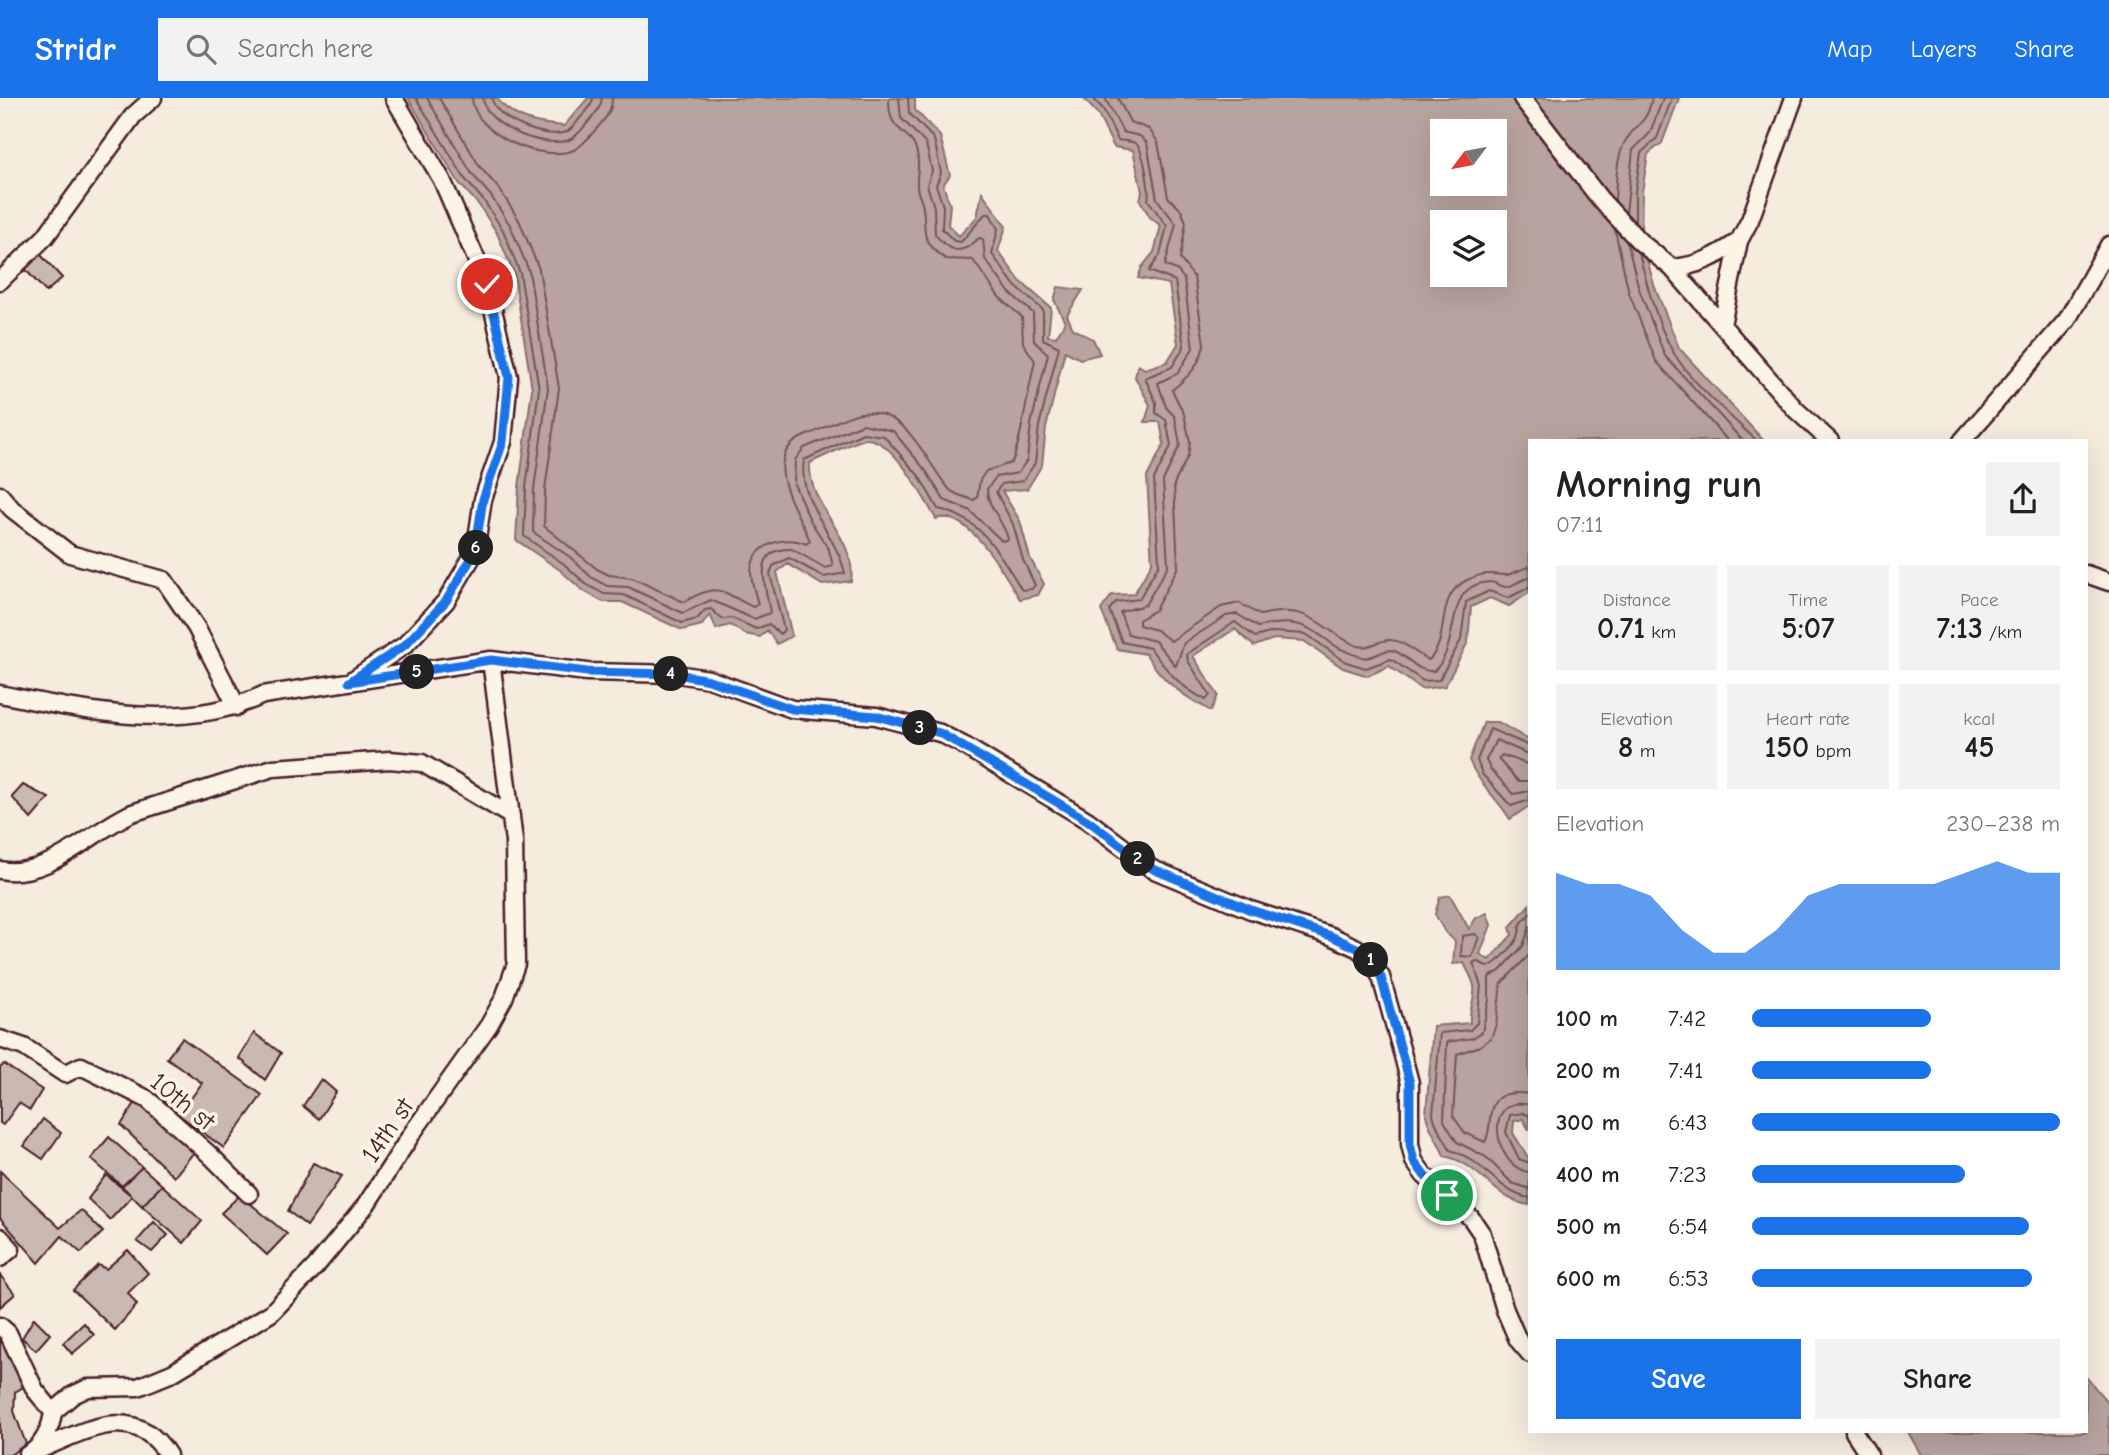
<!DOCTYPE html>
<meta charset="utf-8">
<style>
:root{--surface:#fff;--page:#f2f2f2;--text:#222;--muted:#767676;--accent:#1a73e8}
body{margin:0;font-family:"Comic Neue",sans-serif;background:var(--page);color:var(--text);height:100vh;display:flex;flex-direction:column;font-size:26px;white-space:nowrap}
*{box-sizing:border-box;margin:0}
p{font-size:23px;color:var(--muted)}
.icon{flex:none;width:38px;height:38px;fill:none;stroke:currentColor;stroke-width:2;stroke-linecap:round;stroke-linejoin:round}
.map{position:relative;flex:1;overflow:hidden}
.sheet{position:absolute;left:1528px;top:341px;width:560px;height:994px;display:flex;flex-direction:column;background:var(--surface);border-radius:0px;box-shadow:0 7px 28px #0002}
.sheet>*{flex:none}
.needle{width:46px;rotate:238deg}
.tools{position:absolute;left:1430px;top:21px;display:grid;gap:14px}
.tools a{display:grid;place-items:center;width:77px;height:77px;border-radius:0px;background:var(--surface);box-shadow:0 7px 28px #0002;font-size:35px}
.pin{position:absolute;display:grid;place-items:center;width:60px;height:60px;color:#fff;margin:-30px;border:4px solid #fff;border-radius:50%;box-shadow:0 2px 7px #0007}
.km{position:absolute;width:35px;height:35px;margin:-18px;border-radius:50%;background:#222;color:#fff;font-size:19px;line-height:35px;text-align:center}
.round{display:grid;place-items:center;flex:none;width:74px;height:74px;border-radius:0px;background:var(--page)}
.head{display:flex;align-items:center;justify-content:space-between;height:119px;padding:0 28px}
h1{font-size:38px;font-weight:600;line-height:52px}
.stats{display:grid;grid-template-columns:repeat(3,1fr);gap:10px;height:119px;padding:7px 28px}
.stats div{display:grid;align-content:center;border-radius:0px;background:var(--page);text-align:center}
.stats b{font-size:30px;font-weight:600}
.stats small{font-size:19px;font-weight:400}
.stats p{font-size:19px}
.chart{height:196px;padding:14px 28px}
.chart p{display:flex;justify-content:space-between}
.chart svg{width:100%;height:126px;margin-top:7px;fill:var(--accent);opacity:.7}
.action{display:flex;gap:14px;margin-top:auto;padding:14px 28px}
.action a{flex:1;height:80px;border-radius:0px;background:var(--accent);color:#fff;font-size:28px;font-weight:600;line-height:80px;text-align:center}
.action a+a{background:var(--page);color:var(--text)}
ul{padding:0 28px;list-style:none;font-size:23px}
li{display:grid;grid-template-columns:112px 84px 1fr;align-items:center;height:52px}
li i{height:18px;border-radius:9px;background:var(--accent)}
header{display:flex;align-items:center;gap:42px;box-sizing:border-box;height:98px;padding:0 35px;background:var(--accent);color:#fff}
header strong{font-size:33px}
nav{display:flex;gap:38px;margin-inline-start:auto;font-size:24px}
.search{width:490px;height:63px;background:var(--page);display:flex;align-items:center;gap:18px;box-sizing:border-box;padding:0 24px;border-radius:0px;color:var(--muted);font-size:26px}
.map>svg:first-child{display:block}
</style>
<header>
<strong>Stridr</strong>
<div class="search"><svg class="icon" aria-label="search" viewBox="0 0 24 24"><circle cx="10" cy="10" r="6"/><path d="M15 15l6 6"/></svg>Search here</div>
<nav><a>Map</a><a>Layers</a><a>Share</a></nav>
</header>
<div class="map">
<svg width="2109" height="1357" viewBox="0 0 2109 1357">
<rect width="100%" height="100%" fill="#f5ecde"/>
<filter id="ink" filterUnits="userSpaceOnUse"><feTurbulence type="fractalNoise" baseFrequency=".0143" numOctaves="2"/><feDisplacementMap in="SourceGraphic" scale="14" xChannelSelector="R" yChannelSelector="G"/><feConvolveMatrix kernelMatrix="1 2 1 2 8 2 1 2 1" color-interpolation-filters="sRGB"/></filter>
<g filter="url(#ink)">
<!-- water -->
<path fill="#b8a39e" stroke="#8c6e70" stroke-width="2" fill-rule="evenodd" d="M408 0H497C513 22 538 26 564 28L588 0H915V12L940 38 950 77 943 87 950 107 948 127 959 138 977 119 982 94 1006 129 998 153 1020 183 1051 210 1048 238 1056 239 1065 224 1054 202 1058 189 1083 192 1067 217 1073 231 1093 241 1100 256 1080 261 1065 253 1046 330 1042 367 1027 391 1002 393 1020 423 1030 460 1044 486 1038 497 1020 501C1006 479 968 409 936 421 924 400 893 340 866 341 858 342 820 360 810 365 807 409 858 440 851 483L822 487 788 466 777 474 792 538 777 546 767 532 760 539 745 536 730 527 716 531 710 516 702 527 682 532 622 504H603L582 492 560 472 516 442 519 389 532 291 514 176 497 135 479 107 459 85Z
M1083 0H1679L1662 45 1648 56 1642 94 1641 138 1654 187 1679 250 1764 343H1530L1529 495 1509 508 1490 500 1471 509 1468 544 1445 588 1421 591 1389 568 1368 578 1343 570 1304 543 1274 541 1254 548 1235 531 1193 558 1218 597 1211 613C1184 598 1162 584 1146 556L1117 551 1101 512 1112 497 1134 496 1152 465 1147 379 1164 346 1160 324H1145L1150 307 1135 279 1138 267 1145 271 1167 264 1178 246 1169 186 1138 180 1142 169 1154 154 1161 128 1150 119 1140 102 1142 94 1133 52 1114 49 1097 15ZM1442 33H1494V86H1442ZM1442 124H1494V177H1442Z
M1484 624H1498L1529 642V708L1510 721C1497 700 1478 685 1469 662Z
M1450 797 1469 831 1476 820 1487 815 1491 827 1480 856 1489 862 1512 837 1510 829 1529 807V1032L1523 1021 1514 1023 1513 1035 1529 1061V1107C1494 1102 1480 1065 1444 1058 1439 1042 1429 1033 1426 1017L1433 928 1470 925C1468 912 1476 901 1474 888 1473 881 1467 872 1464 865L1453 866 1455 843 1445 834 1435 816 1440 799Z
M2086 1279 2109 1306V1357H1921L1908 1334H2086Z"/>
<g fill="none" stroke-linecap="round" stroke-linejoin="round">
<!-- shore -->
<path stroke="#765459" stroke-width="2" d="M416 0 465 81 484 103 503 132 520 175 539 291 526 390 524 438 564 466 586 486 604 496 624 497 682 525 697 521 705 512 711 511 722 521 732 520 756 531 769 526 780 536 784 532 770 476 773 468 789 460 824 479 845 475C836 436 797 403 804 362L863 335 884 338 919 378 938 411C981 419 1001 458 1022 492L1032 491 1035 487 1023 462 1013 426 996 394 1002 386 1023 383 1035 365 1039 328 1059 249 1043 241V212L1015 188 992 156 998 131 990 116H985L961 144 954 143 942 131 943 108 936 87 941 75 934 41 909 15 908 0
M427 0 472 76 491 98 510 127 529 173 548 290 534 391 533 434 570 459 591 479 607 488 628 489 683 515 711 502 754 521 770 515C767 491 749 449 792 451L825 470 833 468 829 452 810 422 794 386 795 362 804 350 863 326 893 333 926 373 944 402 969 412 1002 443 1008 441C1004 423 987 409 987 391L996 379 1018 375 1027 362 1031 326 1048 256 1034 243 1033 215 1009 194 985 161 983 141 979 140C961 158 950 155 935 136L934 109 927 87 932 73 926 46 901 20 899 0
M439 0 480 69 500 92 519 122 539 171 559 290 545 392 544 428 597 471 609 477 632 480 684 504C718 484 719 492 753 509L758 506C755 495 751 484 751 473 753 446 785 436 806 446L810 443C798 413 756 356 807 337 824 331 843 318 861 315 908 309 925 363 949 391 954 397 966 399 973 402L977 400 980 382 986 373 1011 365C1019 356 1030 281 1035 263L1023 245 1022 219 999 199 973 162 946 161C918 143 927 135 923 110 922 102 917 96 917 88 916 75 921 66 916 51 907 28 888 36 889 0
M472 0C474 37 543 65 574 52 584 47 591 37 598 29 606 20 612 13 612 0
M483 0C485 29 544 51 569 42 577 39 583 30 589 23 595 16 601 10 602 0
M492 0C494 22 547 42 566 34 572 32 577 23 582 18 587 12 592 8 593 0
M1093 0 1103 11 1118 42C1123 43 1130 43 1135 45 1144 50 1150 93 1148 102L1167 128 1160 157 1149 173 1175 183 1184 249 1172 269 1145 280 1156 304V315L1166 322 1171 348 1154 381 1159 466 1139 501 1116 504 1109 512 1122 544 1150 550C1167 573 1180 589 1206 602L1210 597 1188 563 1187 556 1235 524 1255 539 1274 534 1306 536 1346 564 1366 570 1391 561 1423 583 1439 582 1461 542 1466 504 1489 493 1508 500 1530 489
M1105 0 1123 34 1140 38 1147 45 1157 101 1176 126 1165 167 1178 173 1184 181 1193 250 1178 275 1158 285 1166 309 1175 319 1180 347 1163 383 1168 468 1145 507 1120 514 1128 536 1155 543 1176 568 1184 545 1226 518 1237 516 1258 529C1320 514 1316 548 1362 559 1374 563 1384 547 1397 554 1410 561 1419 575 1434 573 1463 546 1441 486 1490 484 1496 484 1499 488 1505 489 1512 490 1521 480 1530 480
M1118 0 1130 24 1149 31 1158 44 1168 99 1181 112 1186 124 1180 161 1194 179 1204 246C1201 267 1187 280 1172 292L1184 316 1190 344 1188 358 1174 386 1178 469 1155 512 1139 522V527L1156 532 1171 543 1221 509 1239 505 1260 517C1312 505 1317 529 1355 547 1369 553 1377 541 1391 542 1406 543 1416 557 1429 562 1452 538 1433 499 1467 482 1482 475 1488 475 1504 477 1511 478 1521 470 1530 469
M1615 104C1616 86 1616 57 1626 42 1638 23 1646 28 1652 0
M1626 115 1633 52 1650 35 1663 0
M1635 124V94L1641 55 1657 40 1672 0
M1615 132 1629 195 1656 263 1728 343
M1627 144 1639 191 1665 258 1743 343
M1639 155C1647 187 1656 223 1672 252 1688 282 1732 319 1757 343
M1530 648 1490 631 1477 662 1482 676 1511 708 1530 702
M1530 657 1496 642 1486 662 1490 671 1514 696 1530 693
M1530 667 1502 657 1498 661 1518 683H1530
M1530 816C1514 830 1523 831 1517 841 1512 850 1498 865 1488 869L1477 863 1473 865 1481 888 1477 925 1470 932 1440 935 1433 1016C1435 1030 1445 1039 1450 1052 1485 1062 1499 1096 1530 1100
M1530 828 1523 848 1500 873 1489 879V902L1482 934 1473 940 1447 944 1444 1023 1457 1044 1486 1059 1512 1085 1530 1091
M1475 836 1479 839 1472 859 1461 858 1462 838Z
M1530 856 1501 886 1496 927 1491 940 1480 948 1457 956 1453 1018 1465 1035 1485 1044C1496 1025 1478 988 1530 996
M1530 1007C1481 994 1494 1072 1530 1074
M1530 1018 1523 1015 1510 1017 1506 1034 1519 1061 1530 1065"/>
</g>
<!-- building -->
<path fill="#cab9b1" stroke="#4a1f2b" stroke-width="2" d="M40 156 62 180 46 194 24 170Z
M23 687 49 700 31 721 12 699Z
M254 935 281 955 265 982 239 960Z
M182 940 262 997 224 1050 179 1017 202 985 167 960Z
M4 966 42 992 30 1012 19 1005 3 1027 0 1025V970Z
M321 981 336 994 319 1021 303 1008Z
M137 1002 194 1054 174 1079 121 1027Z
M43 1021 61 1035 43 1061 24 1048Z
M109 1039 142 1069 122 1088 91 1061Z
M313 1065 342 1078 307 1128 288 1113Z
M142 1069 162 1087 142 1108 122 1088Z
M0 1073 60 1130 81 1112 103 1134 81 1155 62 1138 39 1165 0 1120Z
M106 1077 132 1098 110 1122 88 1101Z
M162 1087 202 1123 184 1145 142 1108Z
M240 1097 287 1136 267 1157 221 1115Z
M154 1124 168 1137 152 1154 137 1143Z
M128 1152 148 1175 128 1195 137 1207 115 1232 73 1192 98 1167 106 1171Z
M0 1177 15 1196 0 1209Z
M34 1220 50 1236 36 1252 22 1240Z
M84 1225 94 1237 72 1256 63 1245Z
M0 1236 23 1289 15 1294 14 1313 26 1346 10 1357H0Z"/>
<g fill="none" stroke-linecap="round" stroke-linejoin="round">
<defs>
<path id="minor" d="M1522 0 1600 101 1639 143 1672 170 1796 312 1830 343
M1672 170C1699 168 1717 158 1739 143
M0 183 45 139 133 18 153 0
M1722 227 1739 143 1750 122 1794 0
M1962 343 2067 222 2109 147
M0 397 12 411 70 456 164 482 196 529 237 609
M2086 476 2109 484
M354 581 405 547 446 503 475 454 483 401 503 344 509 279 487 186 442 82 394 0
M0 596C85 613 182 635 263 597L491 562 587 574 677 576 709 581 792 611 876 618 940 635 965 648 1087 722 1152 771 1251 812 1331 838 1357 850 1370 861 1381 879 1403 958 1410 985V1046L1414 1063 1424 1077 1471 1120 1482 1136 1505 1212 1518 1242 1530 1256
M0 772C47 782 90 734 132 715L273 670 390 662 422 665 511 718
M0 941 24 949 65 976 81 968 147 1001 210 1057 249 1096
M0 1139 11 1151 0 1160
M0 1228 8 1235 35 1292 53 1314
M1854 1334 1869 1357
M36 1353C82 1335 133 1301 168 1357
M27 1357C42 1350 51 1331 53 1314L73 1297 88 1290 138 1289 172 1275 271 1215 316 1168 366 1107 413 1034 489 927 504 900 516 866 514 743 491 562"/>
</defs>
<!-- minor casing -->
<use href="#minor" stroke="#4a1f2b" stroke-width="21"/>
<!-- minor -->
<use href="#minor" stroke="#fcf5e5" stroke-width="16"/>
</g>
</g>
<g fill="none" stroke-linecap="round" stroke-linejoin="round" filter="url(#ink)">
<defs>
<path id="route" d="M487 186 509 279 503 344 483 401 475 454 446 503 405 547 349 584 491 562 587 574 677 576 709 582 792 611 876 618 940 635 1087 722 1153 771 1251 812 1331 838 1357 850 1370 861 1381 879 1410 985V1046L1414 1063 1424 1077 1447 1097"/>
</defs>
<!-- route casing -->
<use href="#route" stroke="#fff" stroke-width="14"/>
<!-- route -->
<use href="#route" stroke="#1a73e8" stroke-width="9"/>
</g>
<g text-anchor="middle" stroke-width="7" stroke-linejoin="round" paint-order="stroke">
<!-- street labels -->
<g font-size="26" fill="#4a1f2b" stroke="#fcf5e5">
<text transform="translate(183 1003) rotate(39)" y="9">10th st</text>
<text transform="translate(387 1032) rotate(-56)" y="9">14th st</text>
</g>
</g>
</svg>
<div class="tools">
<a><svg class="needle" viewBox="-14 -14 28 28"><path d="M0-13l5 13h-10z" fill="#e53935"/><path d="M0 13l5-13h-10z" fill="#767676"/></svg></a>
<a><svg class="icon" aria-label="layers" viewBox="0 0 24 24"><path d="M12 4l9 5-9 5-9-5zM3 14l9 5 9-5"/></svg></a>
</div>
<div class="pin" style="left:1447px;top:1097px;background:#1e9e55"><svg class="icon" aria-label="arrive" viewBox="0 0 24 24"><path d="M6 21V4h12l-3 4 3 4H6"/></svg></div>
<div class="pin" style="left:487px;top:186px;background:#d93025"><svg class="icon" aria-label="check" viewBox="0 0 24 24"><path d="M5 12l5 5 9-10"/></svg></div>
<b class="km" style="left:1371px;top:862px">1</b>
<b class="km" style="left:1138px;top:761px">2</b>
<b class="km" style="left:920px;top:630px">3</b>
<b class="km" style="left:671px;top:576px">4</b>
<b class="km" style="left:417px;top:574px">5</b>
<b class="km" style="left:476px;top:450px">6</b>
<section class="sheet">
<div class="head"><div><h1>Morning run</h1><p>07:11</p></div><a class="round"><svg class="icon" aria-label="share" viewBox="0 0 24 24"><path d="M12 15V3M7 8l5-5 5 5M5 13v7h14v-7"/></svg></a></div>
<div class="stats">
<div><p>Distance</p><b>0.71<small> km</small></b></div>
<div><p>Time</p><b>5:07</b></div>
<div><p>Pace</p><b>7:13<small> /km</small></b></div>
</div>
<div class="stats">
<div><p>Elevation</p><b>8<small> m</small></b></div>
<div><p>Heart rate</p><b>150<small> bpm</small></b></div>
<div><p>kcal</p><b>45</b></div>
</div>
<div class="chart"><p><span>Elevation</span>230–238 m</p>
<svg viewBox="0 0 160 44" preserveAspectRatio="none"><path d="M0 44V10L10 14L20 14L30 18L40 30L50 38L60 38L70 30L80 18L90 14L100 14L110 14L120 14L130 10L140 6L150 10L160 10V44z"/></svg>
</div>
<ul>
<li><b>100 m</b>7:42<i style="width:58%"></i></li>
<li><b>200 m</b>7:41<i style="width:58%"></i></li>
<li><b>300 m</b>6:43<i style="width:100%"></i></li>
<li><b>400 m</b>7:23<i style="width:69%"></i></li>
<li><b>500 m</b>6:54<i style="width:90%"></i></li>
<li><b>600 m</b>6:53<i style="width:91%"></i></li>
</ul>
<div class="action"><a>Save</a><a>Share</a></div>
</section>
</div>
